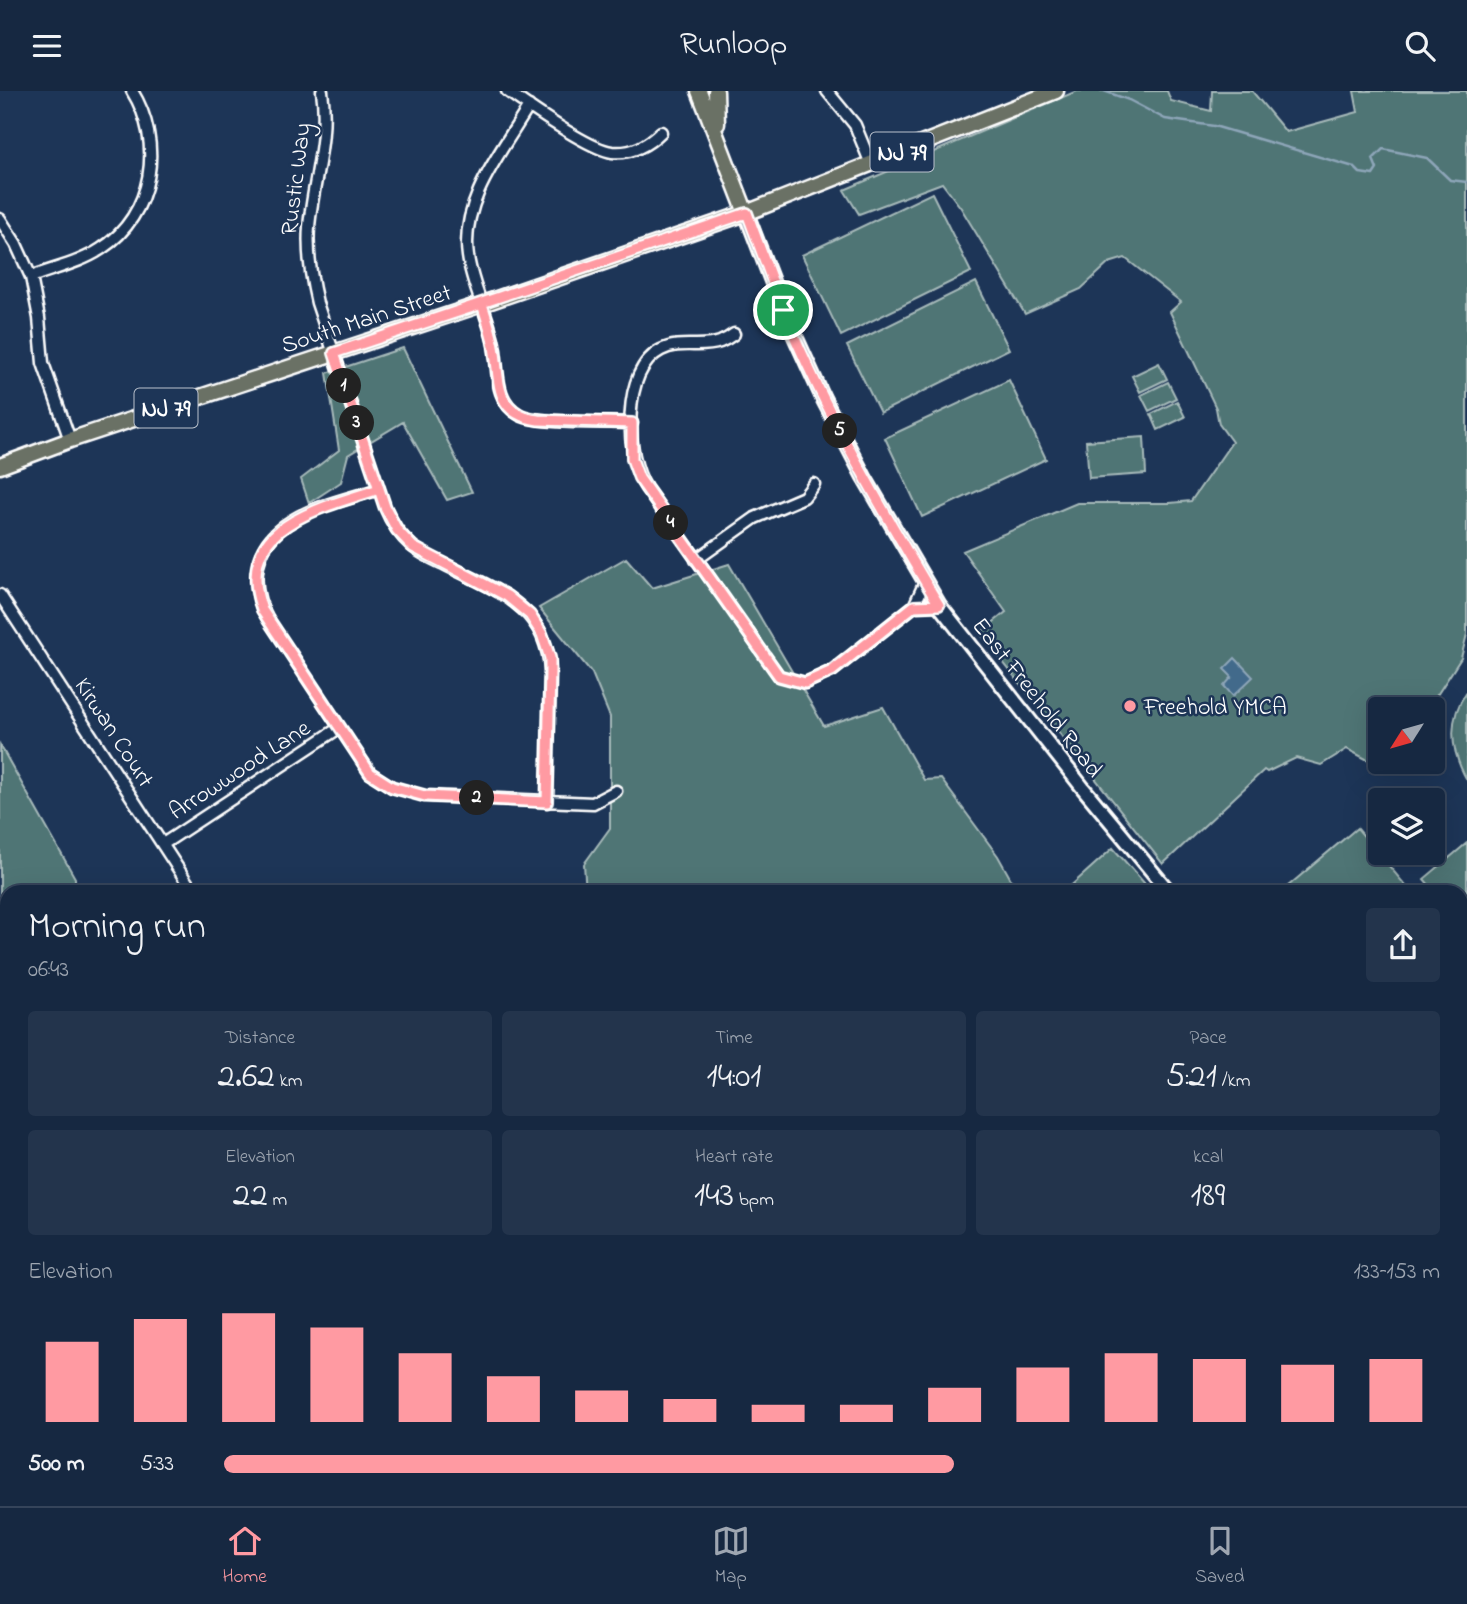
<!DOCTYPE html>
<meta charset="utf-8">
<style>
:root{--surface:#162841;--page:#23344c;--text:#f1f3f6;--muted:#9ea6b1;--line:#35445a;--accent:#ff9aa2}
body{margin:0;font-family:"Indie Flower",sans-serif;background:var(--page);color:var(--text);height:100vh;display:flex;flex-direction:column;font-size:26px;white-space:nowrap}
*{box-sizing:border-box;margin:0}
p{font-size:23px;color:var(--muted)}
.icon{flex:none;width:38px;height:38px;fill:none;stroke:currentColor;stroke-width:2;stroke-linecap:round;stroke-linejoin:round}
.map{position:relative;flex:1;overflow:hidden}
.drawer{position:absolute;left:0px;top:794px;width:1468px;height:621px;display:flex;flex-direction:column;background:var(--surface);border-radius:21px 21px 0 0;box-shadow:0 7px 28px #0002,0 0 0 2px var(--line)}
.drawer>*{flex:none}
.needle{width:46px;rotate:233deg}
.tools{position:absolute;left:1368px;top:606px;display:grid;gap:14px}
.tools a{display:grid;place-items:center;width:77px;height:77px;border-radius:7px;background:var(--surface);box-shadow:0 7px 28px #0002,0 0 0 2px var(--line);font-size:35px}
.pin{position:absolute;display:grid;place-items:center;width:60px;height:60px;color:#fff;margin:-30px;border:4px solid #fff;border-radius:50%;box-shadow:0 2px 7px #0007}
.km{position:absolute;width:35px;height:35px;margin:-18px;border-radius:50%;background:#222;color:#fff;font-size:19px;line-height:35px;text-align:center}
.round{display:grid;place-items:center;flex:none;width:74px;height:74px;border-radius:7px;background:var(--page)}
.overview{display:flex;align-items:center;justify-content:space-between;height:119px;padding:0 28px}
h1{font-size:38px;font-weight:600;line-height:52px}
.metrics{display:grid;grid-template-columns:repeat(3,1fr);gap:10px;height:119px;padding:7px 28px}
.metrics div{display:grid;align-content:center;border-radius:7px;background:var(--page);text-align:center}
.metrics b{font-size:35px;font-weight:600}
.metrics small{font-size:19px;font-weight:400}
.metrics p{font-size:19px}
.chart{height:196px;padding:14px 28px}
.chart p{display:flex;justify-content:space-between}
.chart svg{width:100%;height:126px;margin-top:7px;stroke:var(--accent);stroke-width:6}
ul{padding:0 28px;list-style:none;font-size:23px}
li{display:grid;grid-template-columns:112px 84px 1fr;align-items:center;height:52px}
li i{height:18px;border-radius:9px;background:var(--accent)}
header{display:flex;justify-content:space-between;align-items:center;height:91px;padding:0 28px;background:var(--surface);font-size:32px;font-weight:600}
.tab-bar{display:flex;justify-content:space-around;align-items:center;height:98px;border-top:2px solid var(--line);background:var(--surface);font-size:19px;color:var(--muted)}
.tab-bar a{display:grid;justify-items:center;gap:4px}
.tab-bar .selected{color:var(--accent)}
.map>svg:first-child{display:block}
</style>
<header><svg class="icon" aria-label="menu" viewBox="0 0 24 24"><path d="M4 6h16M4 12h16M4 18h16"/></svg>Runloop<svg class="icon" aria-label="search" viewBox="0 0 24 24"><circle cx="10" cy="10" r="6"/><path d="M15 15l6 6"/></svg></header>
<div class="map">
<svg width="1467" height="1415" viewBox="0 0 1467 1415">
<rect width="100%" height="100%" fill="#1d3557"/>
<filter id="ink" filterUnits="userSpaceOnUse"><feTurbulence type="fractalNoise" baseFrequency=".0143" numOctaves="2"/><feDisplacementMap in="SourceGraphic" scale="14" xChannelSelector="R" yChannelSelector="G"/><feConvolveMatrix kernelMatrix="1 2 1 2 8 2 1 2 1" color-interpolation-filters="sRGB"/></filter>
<g filter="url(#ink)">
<!-- green -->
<path fill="#4f7475" stroke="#a7baba" stroke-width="2" d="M1077 0H1167L1171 10 1211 20 1212 0H1252L1286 41 1358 21 1354 0H1467V543L1461 567 1428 618H1381V670H1402L1387 679 1347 658 1321 674 1296 667 1267 681 1264 679 1163 773 980 542 1006 521 963 460 1077 412H1170L1191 410 1232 351 1219 333 1216 317 1170 221 1181 211 1125 167 1109 172 1081 198 1025 223 961 117 942 92 859 123 844 99Z
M932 102 971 181 841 245 802 164Z
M976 191 1009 258 880 322 847 255Z
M403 257 472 401 447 409 403 331 348 364 341 391 309 412 301 388 339 359 327 282Z
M1159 272 1167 288 1140 301 1132 285Z
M1009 289 1046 368 922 426 885 347Z
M1168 291 1176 307 1149 320 1141 304Z
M1177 310 1185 326 1158 339 1151 323Z
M1144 346 1146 383 1089 387 1086 350Z
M626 467 652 497 729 473 824 635 883 616 924 689 941 688 998 765 1018 801H586L584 773 610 737V626L592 582 539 517Z
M1467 600V689C1450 659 1447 629 1467 600Z
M0 654 75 787V801L7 802C7 812 9 826 7 837 4 852 0 865 7 881V914L0 916Z
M1357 737 1411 801H1281Z
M1467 752V839L1461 832V802L1435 801 1424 788Z
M1113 757 1146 794 1140 801H1064Z
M0 966 7 968V1112L0 1107Z
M654 1409H747L744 1415H653L657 1413Z
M1150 1409H1289L1290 1415H1154Z"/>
<!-- water -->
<path fill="#436b8b" stroke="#8ea6b9" stroke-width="2" d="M1235 567 1253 586 1233 605 1224 595 1232 586 1224 578Z"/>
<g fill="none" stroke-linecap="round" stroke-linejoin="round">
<!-- stream -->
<path stroke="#8ea6b9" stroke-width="2.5" d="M1104 0 1129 9 1165 28 1214 35 1354 76 1360 82 1373 84 1377 78 1373 68 1383 58 1427 67 1450 89 1467 91"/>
<defs>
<path id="street" d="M322 0C329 47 313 90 309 136 307 162 311 187 317 212L385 416C391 431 399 444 412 455 421 463 433 468 444 473 495 499 547 514 550 580L547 711
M507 0C528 15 589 58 612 61 632 63 647 55 661 41
M827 0 855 34 871 73
M529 15C502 60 460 110 468 165 472 196 488 223 494 253 499 279 493 309 520 324 539 333 607 331 632 332
M0 128 16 153 31 186 39 227 43 272 70 349
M31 186C54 177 80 172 101 158 154 124 164 51 132 0
M734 243C730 246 725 249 720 251 701 258 680 249 661 259 621 279 625 364 646 397L779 585 805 592 832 580 914 515 925 491
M379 398C334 413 263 423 257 481 255 498 259 513 268 528L370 682 392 696 425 705 593 712 616 700
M696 469 755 427 804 406 814 393
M0 504 194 802
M914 515 939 514
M163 753 339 637
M0 1110 7 1115
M0 1346 7 1336
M1461 1373 1467 1370
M312 1409 316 1415
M1026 1409 1035 1415
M134 1415 135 1409
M255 1415V1409
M1391 1415 1400 1409"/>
<path id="secondary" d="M746 122 783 219 823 307 864 386 939 514 1083 697 1170 802
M1461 1034 1467 1032
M1461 1143 1467 1151
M917 1415 919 1409"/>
<path id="primary" d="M699 0 746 122
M716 0 717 33
M0 375 70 349 482 213 746 122 1056 0"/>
</defs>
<!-- street casing -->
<use href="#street" stroke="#fff" stroke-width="15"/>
<!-- secondary casing -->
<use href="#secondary" stroke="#fff" stroke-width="18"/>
<!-- primary casing -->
<use href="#primary" stroke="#fff" stroke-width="19"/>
<!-- street -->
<use href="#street" stroke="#1d3557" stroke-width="10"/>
<!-- secondary -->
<use href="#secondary" stroke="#1d3557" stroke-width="12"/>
<!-- primary -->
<use href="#primary" stroke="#6a7165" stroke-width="14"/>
</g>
</g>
<g fill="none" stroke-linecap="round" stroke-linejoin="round" filter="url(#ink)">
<defs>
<path id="route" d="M783 219 747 122 334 262 385 416 397 439 413 456 507 505 530 524 542 543 550 567V580L547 711 425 705 392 696 370 682 262 519C232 434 320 418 379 398L334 262 482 213C487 229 493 245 495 262 500 295 496 323 538 329L632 332V368L639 387 779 585 805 592 832 580 914 515 939 514C882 419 826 322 783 219"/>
</defs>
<!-- route casing -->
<use href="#route" stroke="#fff" stroke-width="14"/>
<!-- route -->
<use href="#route" stroke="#ff9aa2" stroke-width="9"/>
</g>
<!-- markers -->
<circle fill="#ff9aa2" stroke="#1d3557" stroke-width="2.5" cx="1130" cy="615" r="7"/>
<g text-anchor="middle" stroke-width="5" stroke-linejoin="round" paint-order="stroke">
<!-- shield labels -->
<g fill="#1d3557" stroke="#bbc2cd" stroke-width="2">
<rect x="870.5" y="41.5" width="63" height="39" rx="5"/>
<rect x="134.5" y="297.5" width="63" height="39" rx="5"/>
</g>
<g font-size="23" font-weight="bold" fill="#fff">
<text x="902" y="69">NJ 79</text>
<text x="166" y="325">NJ 79</text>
</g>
<!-- street labels -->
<g font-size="24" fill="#fff" stroke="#1d3557">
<text transform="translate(295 88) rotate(-83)" y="8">Rustic Way</text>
<text transform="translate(366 227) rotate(-18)" y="8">South Main Street</text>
<text transform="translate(1038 606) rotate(52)" y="8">East Freehold Road</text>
<text transform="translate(115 641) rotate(57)" y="8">Kirwan Court</text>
<text transform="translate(239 678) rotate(-33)" y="8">Arrowwood Lane</text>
</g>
<!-- poi labels -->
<g font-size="24" fill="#fff" stroke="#1d3557" text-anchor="start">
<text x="1144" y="623">Freehold YMCA</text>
</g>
</g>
</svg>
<div class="tools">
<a><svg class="needle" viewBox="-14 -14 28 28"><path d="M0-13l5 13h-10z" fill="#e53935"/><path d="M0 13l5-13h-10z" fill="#9ea6b1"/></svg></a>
<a><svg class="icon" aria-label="layers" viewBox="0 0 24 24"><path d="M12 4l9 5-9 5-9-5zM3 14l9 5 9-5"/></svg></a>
</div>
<div class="pin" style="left:783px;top:219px;background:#1e9e55"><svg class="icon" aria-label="arrive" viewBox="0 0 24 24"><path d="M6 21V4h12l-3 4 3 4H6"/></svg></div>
<b class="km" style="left:344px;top:295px">1</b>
<b class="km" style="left:477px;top:707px">2</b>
<b class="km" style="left:357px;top:332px">3</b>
<b class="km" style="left:671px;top:432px">4</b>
<b class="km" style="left:840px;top:340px">5</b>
<section class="drawer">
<div class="overview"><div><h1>Morning run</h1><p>06:43</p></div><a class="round"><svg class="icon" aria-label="share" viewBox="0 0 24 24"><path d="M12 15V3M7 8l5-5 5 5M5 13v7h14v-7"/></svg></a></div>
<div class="metrics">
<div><p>Distance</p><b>2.62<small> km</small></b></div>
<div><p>Time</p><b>14:01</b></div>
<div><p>Pace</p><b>5:21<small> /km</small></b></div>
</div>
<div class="metrics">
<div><p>Elevation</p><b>22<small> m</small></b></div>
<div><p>Heart rate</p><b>143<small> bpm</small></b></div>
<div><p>kcal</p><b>189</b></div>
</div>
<div class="chart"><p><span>Elevation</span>133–153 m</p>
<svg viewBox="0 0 160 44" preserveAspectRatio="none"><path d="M5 44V16M15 44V8M25 44V6M35 44V11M45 44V20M55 44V28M65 44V33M75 44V36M85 44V38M95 44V38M105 44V32M115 44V25M125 44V20M135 44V22M145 44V24M155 44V22"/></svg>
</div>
<ul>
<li><b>500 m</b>5:33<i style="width:60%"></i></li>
</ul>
</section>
</div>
<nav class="tab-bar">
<a class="selected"><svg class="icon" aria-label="home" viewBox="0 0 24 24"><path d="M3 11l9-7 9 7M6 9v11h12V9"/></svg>Home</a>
<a><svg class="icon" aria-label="map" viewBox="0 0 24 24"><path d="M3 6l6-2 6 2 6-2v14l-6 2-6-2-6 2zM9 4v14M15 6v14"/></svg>Map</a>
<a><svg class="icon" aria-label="saved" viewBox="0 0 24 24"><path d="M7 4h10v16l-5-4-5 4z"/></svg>Saved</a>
</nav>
